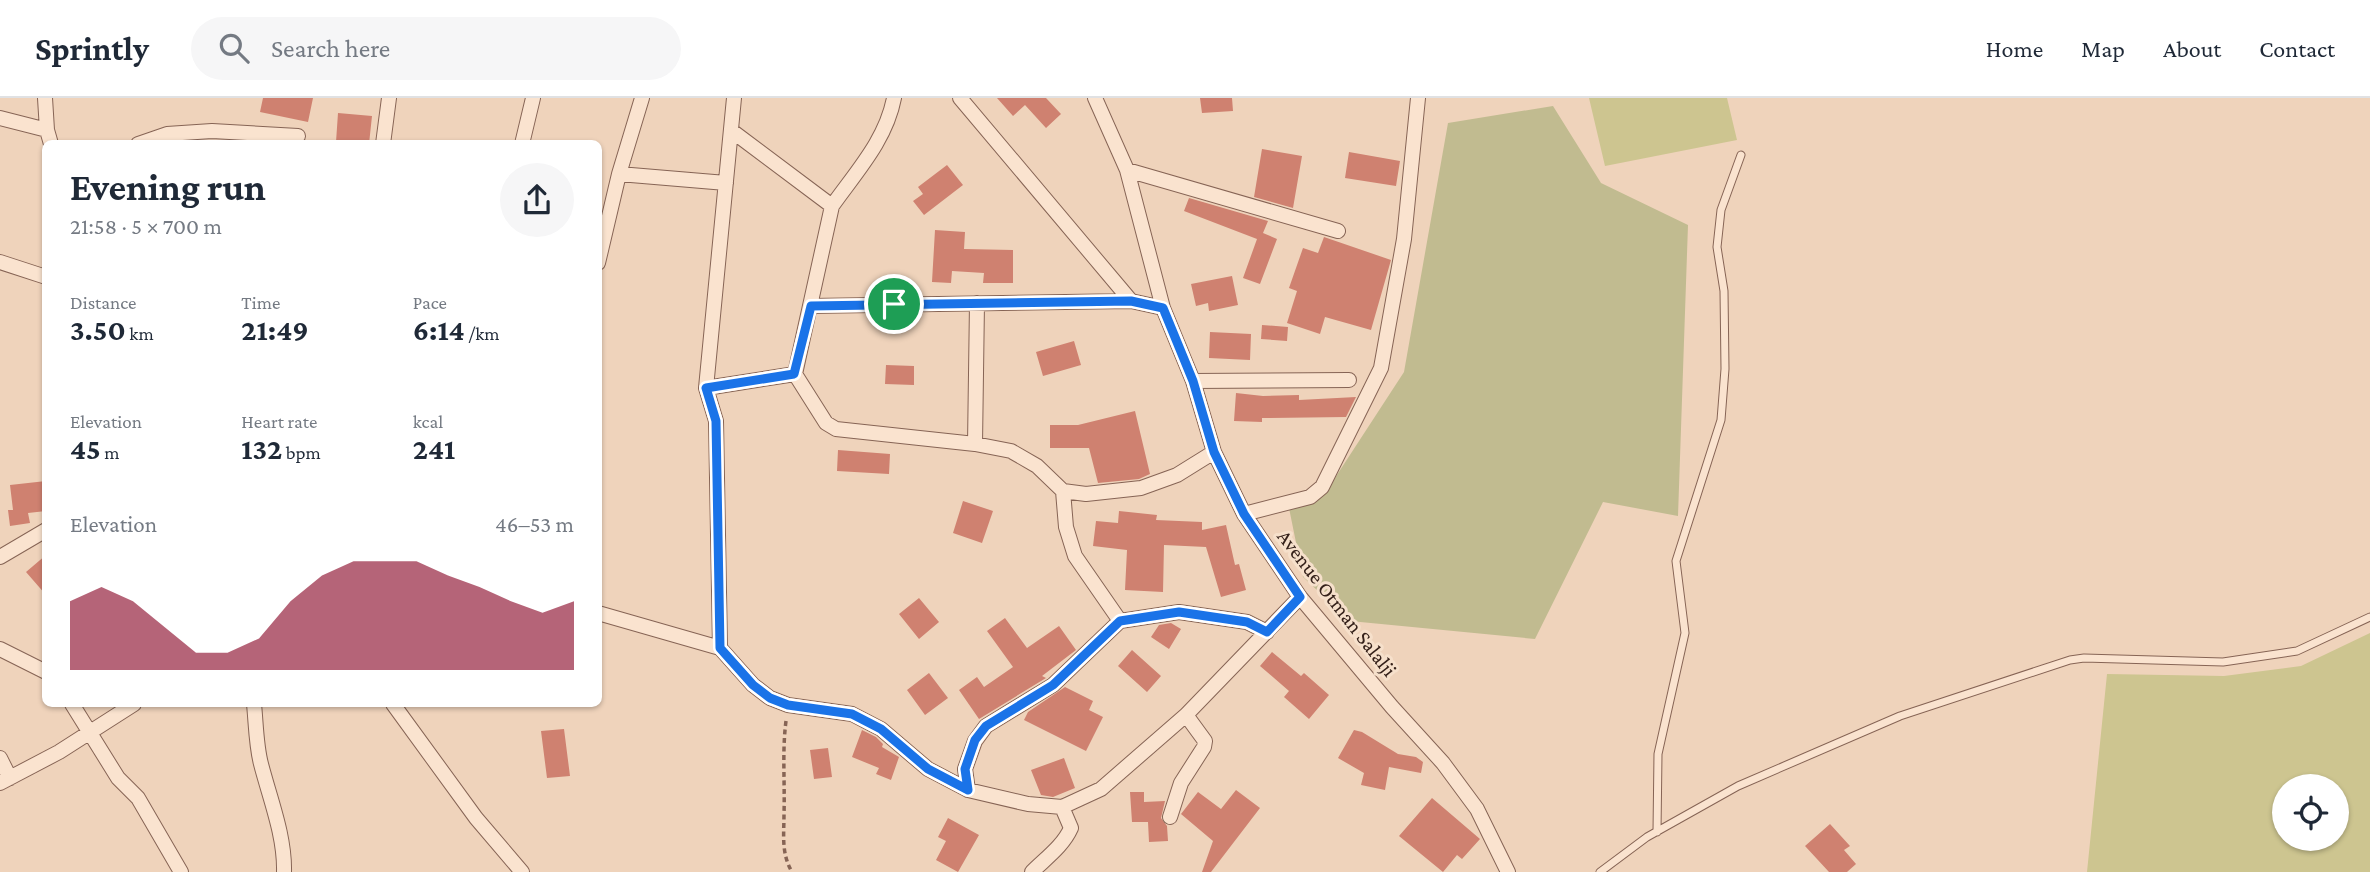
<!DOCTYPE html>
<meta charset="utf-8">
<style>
:root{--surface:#fff;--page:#f6f6f7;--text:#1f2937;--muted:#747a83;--line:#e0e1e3;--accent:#97233f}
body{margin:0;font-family:"Crimson Pro",serif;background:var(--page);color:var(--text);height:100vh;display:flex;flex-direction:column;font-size:26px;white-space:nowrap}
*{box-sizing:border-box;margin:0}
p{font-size:23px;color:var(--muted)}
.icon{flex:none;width:38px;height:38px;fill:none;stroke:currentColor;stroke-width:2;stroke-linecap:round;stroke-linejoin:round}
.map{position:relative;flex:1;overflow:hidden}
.drawer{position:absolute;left:42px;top:42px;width:560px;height:567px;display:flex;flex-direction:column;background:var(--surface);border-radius:10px;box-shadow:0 2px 5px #0004}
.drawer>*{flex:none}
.buttons{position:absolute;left:2272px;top:676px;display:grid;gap:14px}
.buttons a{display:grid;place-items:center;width:77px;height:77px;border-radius:50%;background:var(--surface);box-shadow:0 2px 5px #0004;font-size:35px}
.pin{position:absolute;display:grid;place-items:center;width:60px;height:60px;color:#fff;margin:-30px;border:4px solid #fff;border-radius:50%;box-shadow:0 2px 7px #0007}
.round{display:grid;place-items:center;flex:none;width:74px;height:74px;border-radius:37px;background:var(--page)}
.summary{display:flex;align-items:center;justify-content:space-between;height:119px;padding:0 28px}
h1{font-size:38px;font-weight:700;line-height:52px}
.figures{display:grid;grid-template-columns:repeat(3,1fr);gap:10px;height:119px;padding:7px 28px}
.figures div{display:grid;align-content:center}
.figures b{font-size:30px;font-weight:700}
.figures small{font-size:19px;font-weight:400}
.figures p{font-size:19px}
.chart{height:196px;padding:14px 28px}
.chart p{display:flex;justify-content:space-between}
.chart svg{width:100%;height:126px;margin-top:7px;fill:var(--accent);opacity:.7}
header{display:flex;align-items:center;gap:42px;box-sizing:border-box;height:98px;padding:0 35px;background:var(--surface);border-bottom:2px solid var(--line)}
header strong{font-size:33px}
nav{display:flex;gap:38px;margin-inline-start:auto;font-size:24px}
.search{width:490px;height:63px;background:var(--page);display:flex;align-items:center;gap:18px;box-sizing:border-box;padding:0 24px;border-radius:38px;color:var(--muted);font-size:26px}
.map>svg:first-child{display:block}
</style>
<header>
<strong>Sprintly</strong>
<div class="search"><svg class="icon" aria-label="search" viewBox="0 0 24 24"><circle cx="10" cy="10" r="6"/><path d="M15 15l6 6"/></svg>Search here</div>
<nav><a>Home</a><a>Map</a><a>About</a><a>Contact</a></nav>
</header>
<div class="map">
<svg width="2370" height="774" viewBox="0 0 2370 774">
<rect width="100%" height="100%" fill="#efd3bb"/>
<!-- green -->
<path fill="#cdc590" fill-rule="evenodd" d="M1589 0H1727L1737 42 1605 68Z
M2370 535V774H2087L2107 576 2224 578 2301 568ZM2284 688H2336V740H2284Z"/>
<!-- cemetery -->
<path fill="#c1bb90" d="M1553 8 1601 85 1688 127 1678 418 1603 404 1535 541 1350 523 1303 479 1289 410 1331 386 1404 274 1448 25Z"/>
<!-- building -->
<path fill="#cf8170" d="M263 0H313L308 24 260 14Z
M997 0H1046L1061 16 1046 30 1025 7 1013 18Z
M1200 0H1232L1233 13 1202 15Z
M338 15 372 18 369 46 336 44Z
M1262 51 1302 58 1293 110 1254 99Z
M1349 54 1400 63 1396 88 1345 80Z
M947 67 963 87 924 117 913 103 923 96 918 89Z
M1189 100 1268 123 1263 135 1277 141 1260 186 1243 180 1257 141 1184 113Z
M935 132 965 134 964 151 1013 152V185H983L984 175 952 173 951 185 932 184Z
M1324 139 1391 162 1371 232 1325 219 1320 236 1287 225 1297 193 1289 190 1303 150 1318 155Z
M1232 178 1238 207 1209 213 1208 205 1196 208 1191 186Z
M1262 227 1288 229 1287 243 1261 241Z
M1210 234 1251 236 1250 262 1209 260Z
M1074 243 1081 267 1043 278 1036 254Z
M886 267 914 268V287L885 286Z
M1236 295 1263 298 1299 297V302L1356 299 1346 319 1262 320V324L1234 323Z
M1135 313 1150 376 1139 381 1098 385 1089 350H1050V327H1078Z
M838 352 890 356 889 376 837 373Z
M46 383V413L28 415 30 425 10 428 8 412H13L10 387Z
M963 403 993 413 982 445 953 435Z
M1119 413 1157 417 1156 422 1202 424V432L1226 427 1235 467 1239 466 1246 492 1221 499 1206 449 1164 447 1163 494 1125 492 1127 452 1093 448 1096 423 1118 425Z
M46 457V497L26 474Z
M919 500 939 524 919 541 899 516Z
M1005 520 1027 550 1059 528 1076 552 1042 578 1046 580 979 621 959 592 977 579 984 589 1013 569 987 533Z
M1171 525 1181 531 1169 551 1151 539 1159 527Z
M1132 552 1161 578 1147 594 1118 568Z
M1272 554 1301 578 1304 575 1329 597 1309 621 1284 599 1289 593 1260 568Z
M929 575 948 600 925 617 907 592Z
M1065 589 1093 603 1089 612 1103 619 1086 653 1024 622 1028 614Z
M564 631 570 678 547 680 541 633Z
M862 632 876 639 883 646 882 649 899 659 891 682 876 676 879 670 852 659Z
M1354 632 1362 634 1398 656 1416 659 1423 664 1421 675 1389 669 1385 692 1361 687 1364 675 1338 660Z
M828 650 832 679 814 681 810 652Z
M1064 660 1075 690 1053 699 1041 697 1031 672Z
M1236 692 1260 710 1211 774H1202L1213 743 1181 716 1198 694 1221 711Z
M1130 694H1144V704L1165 703 1161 720 1167 728 1168 743 1149 744 1148 724H1132Z
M1432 700 1480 741 1462 761 1457 757 1443 774 1399 738Z
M948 720 979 737 958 774 936 762 946 743 938 739Z
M1830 726 1850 748 1844 752 1856 766 1847 774H1829L1805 748Z"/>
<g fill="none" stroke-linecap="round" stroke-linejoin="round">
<defs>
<path id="lane" d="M1657 734 1658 656 1685 535 1676 463 1721 322 1725 271 1724 193 1717 149 1721 112 1741 57
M1600 774 1647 739 1738 688 1900 618 2070 562 2084 560 2223 564 2297 553 2370 519"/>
<path id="street" d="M45 0 47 32 51 46
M960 0 1131 203
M1095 0 1127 72 1163 210 1193 283 1214 354 1244 416 1300 499 1392 609 1443 665 1477 711 1508 774
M0 20 47 32
M732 33 832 108C856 74 886 42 894 0
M138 46 167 36 212 33 298 38
M383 46 389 0
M522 46 533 0
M1127 72 1338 133
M619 76 726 85
M0 164 46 179
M598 165 619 76 642 0
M811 208 1131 203 1163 210
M795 276 832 108
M1193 283 1349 282
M706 290 795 276 826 325 836 331 975 346 1011 353 1037 368 1063 393 1086 396 1141 390 1177 377 1214 354
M975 346 977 205
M1063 393 1066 429 1075 458 1120 523
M1244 416 1310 399 1322 389 1381 270 1404 141 1418 0
M0 459 46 432
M598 515 720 550 753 587 770 600 788 607 852 616 881 631 928 671 968 692 1028 706 1062 709 1101 691 1186 617 1300 499
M720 550 716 323 706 290 734 0
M0 551 46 574
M72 606 118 680 138 700 181 774
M254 606C256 625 256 647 261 666 270 701 285 738 284 774
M393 606 476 720 522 774
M0 660 10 680
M0 685 59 654 134 606
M968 692 965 671 975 643 986 628 1053 587 1120 523 1179 514 1247 524 1267 534
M1170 719 1181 685 1204 649 1205 643 1186 617
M1032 774C1046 760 1063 748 1071 730L1062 709"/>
</defs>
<!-- lane casing -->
<use href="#lane" stroke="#866455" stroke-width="9"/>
<!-- street casing -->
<use href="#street" stroke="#866455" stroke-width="16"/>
<!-- path -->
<path stroke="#866455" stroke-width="3.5" stroke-dasharray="5 3.5" stroke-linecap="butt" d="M786 623C782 654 785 684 784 716 784 737 781 755 792 774"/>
<!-- lane -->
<use href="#lane" stroke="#fae3cf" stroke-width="7"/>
<!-- street -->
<use href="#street" stroke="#fae3cf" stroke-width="14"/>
</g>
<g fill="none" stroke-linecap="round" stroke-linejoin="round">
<defs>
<path id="route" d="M1131 203 1163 210 1193 283 1214 354 1244 416 1300 499 1267 534 1247 524 1179 514 1120 523 1053 587 986 628 975 642 965 671 968 692 928 671 881 631 852 616 788 607 770 600 753 587 720 550 716 323 706 290 794 276 811 208Z"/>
</defs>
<!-- route casing -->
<use href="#route" stroke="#fff" stroke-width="14"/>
<!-- route -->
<use href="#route" stroke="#1a73e8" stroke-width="9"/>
</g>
<g text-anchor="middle" stroke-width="6" stroke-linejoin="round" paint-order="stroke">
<!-- street labels -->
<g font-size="21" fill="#35211a" stroke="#f6e0cb">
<text transform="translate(1337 505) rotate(52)" y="7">Avenue Otman Salalji</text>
</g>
</g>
</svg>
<div class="buttons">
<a><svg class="icon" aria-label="locate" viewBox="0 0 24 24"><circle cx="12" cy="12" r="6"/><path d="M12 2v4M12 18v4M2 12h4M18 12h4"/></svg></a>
</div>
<div class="pin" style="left:894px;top:206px;background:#1e9e55"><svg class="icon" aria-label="arrive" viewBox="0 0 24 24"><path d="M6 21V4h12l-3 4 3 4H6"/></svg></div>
<section class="drawer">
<div class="summary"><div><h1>Evening run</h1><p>21:58 · 5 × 700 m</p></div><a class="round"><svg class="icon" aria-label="share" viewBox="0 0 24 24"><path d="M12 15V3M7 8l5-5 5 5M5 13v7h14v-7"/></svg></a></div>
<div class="figures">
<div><p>Distance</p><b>3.50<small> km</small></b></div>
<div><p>Time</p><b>21:49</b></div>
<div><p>Pace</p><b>6:14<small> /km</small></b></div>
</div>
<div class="figures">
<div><p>Elevation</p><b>45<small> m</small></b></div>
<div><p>Heart rate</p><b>132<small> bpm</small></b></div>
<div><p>kcal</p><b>241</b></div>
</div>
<div class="chart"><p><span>Elevation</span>46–53 m</p>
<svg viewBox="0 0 160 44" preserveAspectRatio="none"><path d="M0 44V20L10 15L20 20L30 29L40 38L50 38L60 33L70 20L80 11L90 6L100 6L110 6L120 11L130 15L140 20L150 24L160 20V44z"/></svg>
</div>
</section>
</div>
